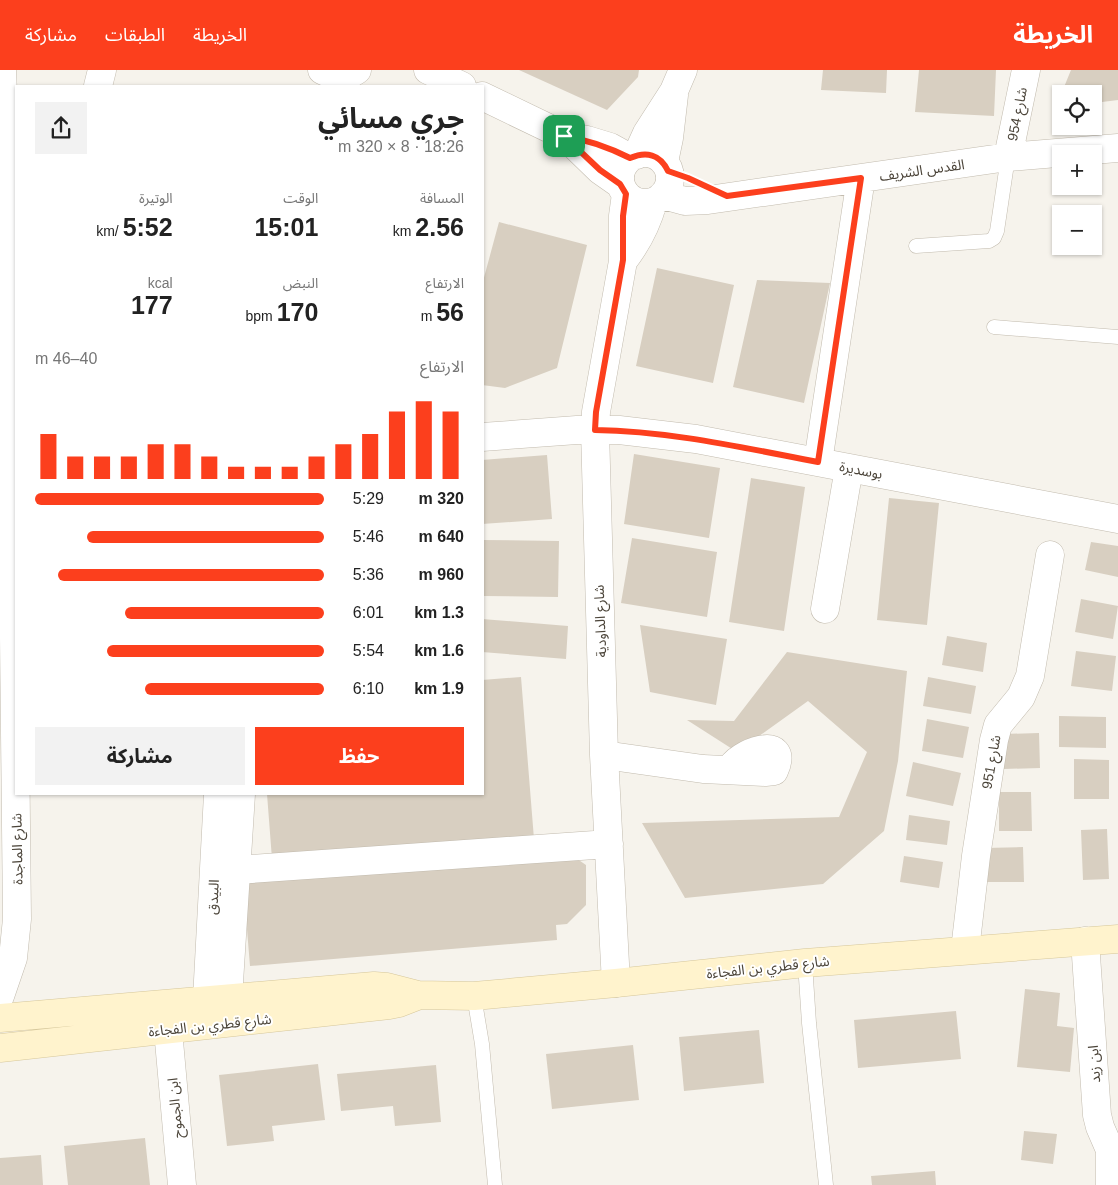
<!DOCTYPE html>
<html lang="ar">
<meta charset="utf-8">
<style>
:root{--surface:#fff;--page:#f2f2f2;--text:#222;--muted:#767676;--accent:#fc3f1d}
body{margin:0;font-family:Helvetica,"Noto Sans Arabic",sans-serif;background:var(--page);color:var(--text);direction:rtl;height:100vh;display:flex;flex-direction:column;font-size:19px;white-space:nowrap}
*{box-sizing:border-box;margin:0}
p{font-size:16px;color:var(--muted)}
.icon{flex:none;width:28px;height:28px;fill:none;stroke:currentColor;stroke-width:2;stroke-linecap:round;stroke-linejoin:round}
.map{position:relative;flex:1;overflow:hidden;direction:ltr}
.side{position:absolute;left:15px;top:15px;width:469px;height:710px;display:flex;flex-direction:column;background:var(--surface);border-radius:0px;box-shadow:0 1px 4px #0004;direction:rtl}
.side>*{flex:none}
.buttons{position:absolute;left:1052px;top:15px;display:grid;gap:10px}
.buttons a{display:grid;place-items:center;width:50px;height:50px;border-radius:0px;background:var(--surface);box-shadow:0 1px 4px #0004;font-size:25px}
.pin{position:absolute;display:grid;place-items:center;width:42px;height:42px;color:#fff;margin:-21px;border-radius:10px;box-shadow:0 2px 8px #0006}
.round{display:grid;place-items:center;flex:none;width:52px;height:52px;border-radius:0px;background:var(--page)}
.overview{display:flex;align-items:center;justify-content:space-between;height:85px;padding:0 20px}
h1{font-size:28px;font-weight:700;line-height:38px}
.metrics{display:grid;grid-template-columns:repeat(3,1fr);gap:8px;height:85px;padding:5px 20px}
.metrics div{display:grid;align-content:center}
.metrics b{font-size:25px;font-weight:700}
.metrics small{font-size:14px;font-weight:400}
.metrics p{font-size:14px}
.chart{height:140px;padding:10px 20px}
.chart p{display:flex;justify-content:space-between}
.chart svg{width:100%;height:90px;margin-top:5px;stroke:var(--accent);stroke-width:6}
.button{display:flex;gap:10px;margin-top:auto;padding:10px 20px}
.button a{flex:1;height:58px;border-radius:0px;background:var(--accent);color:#fff;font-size:20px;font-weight:700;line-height:58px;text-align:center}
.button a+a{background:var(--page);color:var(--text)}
ul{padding:0 20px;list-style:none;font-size:16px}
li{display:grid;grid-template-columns:80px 60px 1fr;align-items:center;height:38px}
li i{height:12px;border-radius:6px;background:var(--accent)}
header{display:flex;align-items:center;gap:30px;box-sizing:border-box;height:70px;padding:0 25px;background:var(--accent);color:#fff}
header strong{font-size:24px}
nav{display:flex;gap:28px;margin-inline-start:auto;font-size:18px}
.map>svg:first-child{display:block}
</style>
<header>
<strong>الخريطة</strong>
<nav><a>الخريطة</a><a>الطبقات</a><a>مشاركة</a></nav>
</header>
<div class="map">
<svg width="1118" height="1115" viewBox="0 0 1118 1115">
<rect width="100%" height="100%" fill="#f6f3ec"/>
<!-- building -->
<path fill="#d8cfc1" d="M519 0H639L638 7 607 40Z
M823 0H887L886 23 821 20Z
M919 0H996L994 46 915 42Z
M1071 0H1118V30L1094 33V24L1062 22Z
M499 152 587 175 557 298 505 318 482 315V215Z
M657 198 734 215 713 313 636 296Z
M757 210 830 213 804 333 733 317Z
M634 384 720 398 709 468 624 454Z
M547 385 552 449 482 454V390Z
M751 408 805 417 784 561 729 552Z
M889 428 939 433 927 555 877 550Z
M632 468 717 482 707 547 621 533Z
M482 470 559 471 558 527 482 526Z
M1091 472 1118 476V507L1085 500Z
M1081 529 1118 536 1113 569 1075 562Z
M482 549 568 556 566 589 482 582Z
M640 555 727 569 716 635 650 622Z
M947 566 987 573 983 602 942 595Z
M1076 581 1116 586 1112 621 1071 616Z
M787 582 907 601 898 691 884 761 823 814 685 828 642 753 839 747 867 682 808 631 737 682 687 650 734 651Z
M521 607 534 769 272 789 267 724H482V610Z
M928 607 976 616 971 644 923 636Z
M1059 646 1106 647V678L1059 677Z
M927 649 969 657 963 688 922 681Z
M1039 663 1040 698 1004 699V664Z
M1074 689 1109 690V729H1074Z
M913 692 961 703 953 736 906 726Z
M999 722H1031L1032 761H999Z
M909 745 950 751 947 775 906 770Z
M1107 759 1109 809 1083 810 1081 760Z
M1023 777 1024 812H986L985 778Z
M570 784 586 795V835L567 854 556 855 557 870 250 896 243 811Z
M904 786 943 792 939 818 900 812Z
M1025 919 1060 923 1057 956 1074 958 1070 1002 1017 997Z
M956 941 961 989 858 998 854 950Z
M759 960 764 1013 684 1021 679 967Z
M633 975 639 1030 552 1039 546 984Z
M318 994 325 1050 272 1056 274 1071 227 1076 219 1005Z
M436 995 441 1052 395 1056 393 1036 341 1041 337 1004Z
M1024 1061 1057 1064 1053 1094 1021 1090Z
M145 1068 150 1115H68L64 1076Z
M41 1085 43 1115H0V1088Z
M935 1101 936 1115H872L871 1106Z"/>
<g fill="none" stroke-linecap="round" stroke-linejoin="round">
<defs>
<path id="lane" d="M916 176 989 171 994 168 997 161 1008 87
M994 257 1118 267
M805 893 809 953 826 1115
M474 926 482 974 495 1115"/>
<path id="street" d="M322 0 337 7 344 8 357 0
M428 0 462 16
M98 16 102 0
M482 26 565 66 587 70 610 77 630 88
M565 66 600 100 620 114
M620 108a25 25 0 1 1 50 0a25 25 0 1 1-50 0Z
M637 85 647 63 674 21 683 0
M1008 87 1026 0
M664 92 669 68 674 25
M663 125 685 131 708 130 1008 87 1118 78
M623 191C638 172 647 154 653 132
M482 367 577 360H619L696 369 1118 449
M818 392 861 108
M825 539 849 398
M604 685 703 699 765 702 774 701C792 662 735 684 731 699
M236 800 609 774
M1085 871 1097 1045 1100 1057 1110 1080V1115
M965 880 976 786 994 670 998 655 1021 627 1030 606 1050 485
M616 913 604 685 595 360 596 342 623 191V146L626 124
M0 926 13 888 17 849 10 194 2 0
M228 928 241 724
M207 929 218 724
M168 960 182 1115"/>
<path id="secondary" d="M0 948 374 916 387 917 418 925 474 926 616 913 805 893 1118 869
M0 978 389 935 399 933 417 926"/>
</defs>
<!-- lane casing -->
<use href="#lane" stroke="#c2bbae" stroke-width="15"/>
<!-- street casing -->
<use href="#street" stroke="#c2bbae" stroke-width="29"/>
<!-- secondary casing -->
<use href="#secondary" stroke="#d6c79b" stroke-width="29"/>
<!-- lane -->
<use href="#lane" stroke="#fff" stroke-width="14"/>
<!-- street -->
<use href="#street" stroke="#fff" stroke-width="28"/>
<!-- secondary -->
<use href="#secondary" stroke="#fff3cd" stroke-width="28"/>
</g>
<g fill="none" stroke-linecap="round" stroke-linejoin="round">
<defs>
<path id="route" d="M564 66C589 70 608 77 630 88 646 81 660 84 668 101L688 108 727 126 861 108 818 392C744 378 670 361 595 360L596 342 623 190V146L626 124 620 114 600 100Z"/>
</defs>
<!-- route casing -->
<use href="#route" stroke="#fff" stroke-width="10"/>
<!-- route -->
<use href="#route" stroke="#fc3f1d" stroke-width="6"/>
</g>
<g text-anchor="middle" stroke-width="4" stroke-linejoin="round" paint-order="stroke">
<!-- street labels -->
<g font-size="14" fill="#4b4439" stroke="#fff">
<text transform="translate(1017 44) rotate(-79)" y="5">شارع 954</text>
<text transform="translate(922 100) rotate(-8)" y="5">القدس الشريف</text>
<text transform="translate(861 400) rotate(11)" y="5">بوسديرة</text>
<text transform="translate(600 551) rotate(-92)" y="5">شارع الداودية</text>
<text transform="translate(991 692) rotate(-80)" y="5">شارع 951</text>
<text transform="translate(17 779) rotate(-91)" y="5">شارع الماجدة</text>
<text transform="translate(213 827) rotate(-87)" y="5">البيدق</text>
<text transform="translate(768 897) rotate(-6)" y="5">شارع قطري بن الفجاءة</text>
<text transform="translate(210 955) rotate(-6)" y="5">شارع قطري بن الفجاءة</text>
<text transform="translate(1094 994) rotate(-94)" y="5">ابن زيد</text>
<text transform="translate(175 1038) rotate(-95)" y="5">ابن الجموح</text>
</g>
</g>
</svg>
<div class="buttons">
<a><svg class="icon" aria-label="locate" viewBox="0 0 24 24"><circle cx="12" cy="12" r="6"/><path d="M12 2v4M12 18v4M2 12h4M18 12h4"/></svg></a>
<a>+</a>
<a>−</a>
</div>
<div class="pin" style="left:564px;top:66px;background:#1e9e55"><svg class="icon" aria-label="arrive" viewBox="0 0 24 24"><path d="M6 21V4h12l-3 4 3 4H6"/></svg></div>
<section class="side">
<div class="overview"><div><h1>جري مسائي</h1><p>18:26 · 8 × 320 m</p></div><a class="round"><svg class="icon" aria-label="share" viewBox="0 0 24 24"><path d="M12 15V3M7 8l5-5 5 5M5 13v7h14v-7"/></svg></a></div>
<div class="metrics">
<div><p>المسافة</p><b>2.56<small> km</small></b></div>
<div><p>الوقت</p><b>15:01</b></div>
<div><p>الوتيرة</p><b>5:52<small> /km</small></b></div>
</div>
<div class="metrics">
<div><p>الارتفاع</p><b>56<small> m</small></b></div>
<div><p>النبض</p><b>170<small> bpm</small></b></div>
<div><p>kcal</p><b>177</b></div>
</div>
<div class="chart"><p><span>الارتفاع</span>40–46 m</p>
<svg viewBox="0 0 160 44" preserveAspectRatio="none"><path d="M5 44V22M15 44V33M25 44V33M35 44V33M45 44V27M55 44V27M65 44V33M75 44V38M85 44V38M95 44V38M105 44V33M115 44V27M125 44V22M135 44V11M145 44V6M155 44V11"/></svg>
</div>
<ul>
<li><b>320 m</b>5:29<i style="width:100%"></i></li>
<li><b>640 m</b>5:46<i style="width:82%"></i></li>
<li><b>960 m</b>5:36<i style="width:92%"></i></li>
<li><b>1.3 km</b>6:01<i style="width:69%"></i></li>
<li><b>1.6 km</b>5:54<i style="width:75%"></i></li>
<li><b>1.9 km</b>6:10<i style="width:62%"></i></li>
</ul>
<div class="button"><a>حفظ</a><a>مشاركة</a></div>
</section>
</div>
